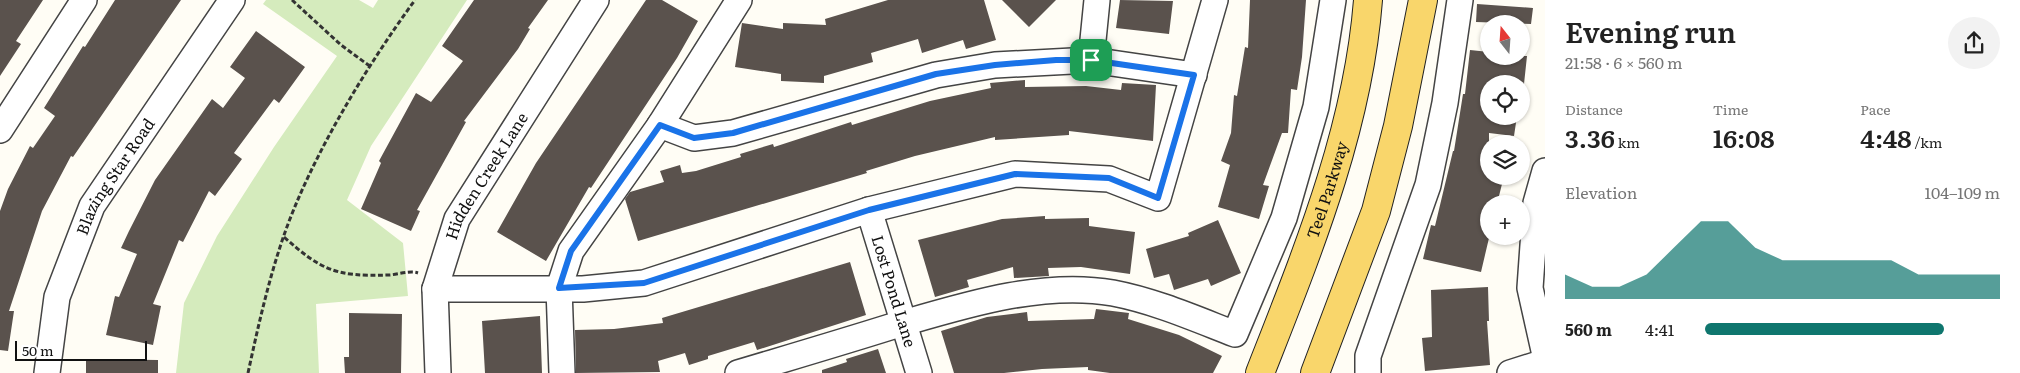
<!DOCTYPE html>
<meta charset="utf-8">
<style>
:root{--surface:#fff;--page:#f2f2f2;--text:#222;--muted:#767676;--accent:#0f766e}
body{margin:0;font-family:Literata,serif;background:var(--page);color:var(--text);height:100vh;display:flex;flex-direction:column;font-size:19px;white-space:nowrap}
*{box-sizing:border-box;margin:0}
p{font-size:16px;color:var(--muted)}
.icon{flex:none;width:28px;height:28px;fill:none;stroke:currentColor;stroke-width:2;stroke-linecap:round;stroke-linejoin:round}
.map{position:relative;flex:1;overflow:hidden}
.drawer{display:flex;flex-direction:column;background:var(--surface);width:475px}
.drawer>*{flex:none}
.needle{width:32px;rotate:343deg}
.tools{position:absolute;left:1480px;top:15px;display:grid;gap:10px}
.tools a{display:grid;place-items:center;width:50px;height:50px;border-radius:50%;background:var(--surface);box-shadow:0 1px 4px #0004;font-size:25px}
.scale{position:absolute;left:15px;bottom:12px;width:132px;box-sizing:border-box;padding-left:5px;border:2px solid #111;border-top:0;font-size:14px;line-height:18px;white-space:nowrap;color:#111;-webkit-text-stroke:4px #fff;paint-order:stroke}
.pin{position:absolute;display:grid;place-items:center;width:42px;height:42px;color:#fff;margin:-21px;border-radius:10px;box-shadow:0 2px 8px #0006}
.round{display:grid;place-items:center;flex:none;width:52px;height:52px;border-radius:26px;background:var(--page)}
.overview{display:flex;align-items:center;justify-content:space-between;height:85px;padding:0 20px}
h1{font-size:28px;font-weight:600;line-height:38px}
.metrics{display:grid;grid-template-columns:repeat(3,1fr);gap:8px;height:85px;padding:5px 20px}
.metrics div{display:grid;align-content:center}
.metrics b{font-size:25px;font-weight:600}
.metrics small{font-size:14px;font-weight:400}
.metrics p{font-size:14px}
.chart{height:140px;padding:10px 20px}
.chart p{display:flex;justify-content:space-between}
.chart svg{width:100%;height:90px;margin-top:5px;fill:var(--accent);opacity:.7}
ul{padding:0 20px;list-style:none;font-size:16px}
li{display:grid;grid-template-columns:80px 60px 1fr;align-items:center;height:38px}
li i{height:12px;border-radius:6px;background:var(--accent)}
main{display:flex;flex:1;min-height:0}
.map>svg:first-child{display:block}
</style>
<main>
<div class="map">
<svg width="1545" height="373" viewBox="0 0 1545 373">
<rect width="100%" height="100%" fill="#fffdf5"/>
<!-- green -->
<path fill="#d5ebbd" d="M266 0H359L373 8 378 0H467L371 146 347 200 403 243 408 296 316 304 319 373H176L184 303 217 236 274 147 337 56 263 4Z"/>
<!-- building -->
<path fill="#5a524d" d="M0 0H43L16 41 21 44 0 76Z
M115 0H181L73 157 71 156 42 211 9 311H14L8 351 0 350V211L8 189 30 146 33 148 55 116 44 108 83 46 85 47Z
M474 0H548L528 28 530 29 518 49 464 121 466 122 417 210 420 211 411 231 361 209 381 163 379 161 416 93 431 102 463 61 442 46Z
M646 0H662L698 21 677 58 591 188 589 187 546 261 497 232 536 163Z
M888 0H984L996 40 966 49 963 40 922 53 918 39 871 53 873 62 824 76V83L781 81V74L735 67 742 23 783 29V23L826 25 825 19Z
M1002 0H1056L1029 27Z
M1120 0 1173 1 1169 34 1116 28Z
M1250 0H1306L1302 57 1297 90 1291 89 1288 133H1282L1263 185 1269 186 1259 219 1218 207 1230 165 1221 161 1231 133 1234 95 1237 96 1245 47 1248 48Z
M1477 4 1533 8 1531 24 1476 22Z
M256 31 305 67 279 103 274 99 234 153 242 159 215 196 209 191 183 242 179 240 153 304 161 306 153 345 106 335 115 296 119 297 137 254 121 248 129 231 155 180 212 99 223 108 245 78 230 67Z
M1470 50 1489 52V56H1527L1524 84H1489V116H1517L1514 136 1489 133V176H1504L1497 204H1489V238L1481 272 1423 259 1431 225 1435 226 1453 151H1454L1463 94H1465Z
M1025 80V87L1086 86 1121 90 1122 83 1156 85 1153 141 1069 131V135L995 140V137L915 156 866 171 867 173 638 241 625 199 630 192 664 182 660 171 680 165 682 173 696 171 741 157 740 154 773 144 774 147 851 122 852 125 930 101 991 88 990 83Z
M1045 216V219L1089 218V226L1135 232 1130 274 1081 267 1048 268 1049 276 1014 278 1013 267 967 280 969 287 935 297 918 240 1002 219Z
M1218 220 1241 273 1211 286 1208 279 1174 290 1169 274 1154 278 1146 249 1189 236 1188 233Z
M850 262 866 315 757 350 754 342 708 356V359L689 365 685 353 658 361 660 372 576 373 575 330 614 329 663 323 662 318Z
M1488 287 1489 321H1487L1490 365 1425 371 1422 338 1432 337 1431 290Z
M1096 309 1129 313 1128 319 1179 335 1222 356 1213 373H1110L1088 370V367L1042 369 1004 373H954L941 331 987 317 1027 312 1028 321 1094 319Z
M349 313 402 314 401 373H345L344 357H349Z
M540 316 542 373H485L482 321Z
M878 349 886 373H822V370L847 362 846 359Z
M86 359 158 360V373H86Z"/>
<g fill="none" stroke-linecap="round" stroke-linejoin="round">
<defs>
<g id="minor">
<path d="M1091 60 1097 0"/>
<path d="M660 125 694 138 733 133 936 75 995 65 1091 60 1194 75"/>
<path d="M0 130 84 0"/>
<path d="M1545 171 1536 203 1530 288 1545 355"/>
<path id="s1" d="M869 210 919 373"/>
<path d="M435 289H583L644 283 869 210 1015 174 1109 179 1158 198 1215 0"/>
<path id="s2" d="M47 373 57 297 92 206 232 0"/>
<path id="s3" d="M438 373 435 289 457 219 596 0"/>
<path d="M562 373 559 288 571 251 660 125 739 0"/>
<path d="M738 373C788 358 839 343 890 327 959 307 1040 280 1113 293 1155 301 1196 319 1235 334L1284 218 1316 107 1333 0"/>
<path d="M1368 373V356L1428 185 1445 103 1460 0"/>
<path d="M1510 373 1545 362"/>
</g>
<g id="major">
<path id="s4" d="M1260 373C1307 253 1358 130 1368 0"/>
<path d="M1315 373 1376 211 1398 126 1423 0"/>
</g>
</defs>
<!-- minor casing -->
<use href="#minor" stroke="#444" stroke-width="28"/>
<!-- major casing -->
<use href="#major" stroke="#222" stroke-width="30"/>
<!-- path -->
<path stroke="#333" stroke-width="3" stroke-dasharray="5 2.5" stroke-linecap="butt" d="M292 0 341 45 371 67
M284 237C321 270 336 277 388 275 397 275 409 270 418 273
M248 373C258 327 268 282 283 238 310 159 366 67 415 0"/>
<!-- minor -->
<use href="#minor" stroke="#fff" stroke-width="25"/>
<!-- major -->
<use href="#major" stroke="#f9d66b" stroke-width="28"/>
</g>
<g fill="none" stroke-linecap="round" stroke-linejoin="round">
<defs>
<path id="route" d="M1056 60H1091L1194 75 1158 198 1109 178 1015 174 869 210 644 283 559 288 571 251 660 125 694 138 733 133 936 74 995 65Z"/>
</defs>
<!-- route casing -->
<use href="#route" stroke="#fff" stroke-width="10"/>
<!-- route -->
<use href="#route" stroke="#1a73e8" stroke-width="6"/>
</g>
<g text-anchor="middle" stroke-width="5" stroke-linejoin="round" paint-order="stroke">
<!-- street labels -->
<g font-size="16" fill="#111" stroke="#fff">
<text dy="6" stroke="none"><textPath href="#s2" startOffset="211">Blazing Star Road</textPath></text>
<text dy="6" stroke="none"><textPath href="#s3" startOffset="209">Hidden Creek Lane</textPath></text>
<text dy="6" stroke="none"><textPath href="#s4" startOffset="195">Teel Parkway</textPath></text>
<text dy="6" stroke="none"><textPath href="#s1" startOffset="85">Lost Pond Lane</textPath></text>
</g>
</g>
</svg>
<div class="tools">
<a><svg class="needle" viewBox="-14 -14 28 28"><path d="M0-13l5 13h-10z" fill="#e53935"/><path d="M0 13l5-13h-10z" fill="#767676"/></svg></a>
<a><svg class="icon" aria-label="locate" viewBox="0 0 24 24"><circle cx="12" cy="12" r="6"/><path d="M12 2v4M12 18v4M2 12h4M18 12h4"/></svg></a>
<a><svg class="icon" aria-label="layers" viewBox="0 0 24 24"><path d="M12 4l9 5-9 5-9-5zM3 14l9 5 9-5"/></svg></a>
<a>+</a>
</div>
<div class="scale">50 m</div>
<div class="pin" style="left:1091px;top:60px;background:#1e9e55"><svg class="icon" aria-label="arrive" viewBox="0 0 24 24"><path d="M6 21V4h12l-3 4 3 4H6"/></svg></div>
</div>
<section class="drawer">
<div class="overview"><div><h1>Evening run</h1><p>21:58 · 6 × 560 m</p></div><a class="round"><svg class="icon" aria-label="share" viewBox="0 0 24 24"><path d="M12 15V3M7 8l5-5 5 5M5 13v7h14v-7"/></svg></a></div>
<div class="metrics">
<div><p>Distance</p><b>3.36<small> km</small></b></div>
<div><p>Time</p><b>16:08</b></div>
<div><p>Pace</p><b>4:48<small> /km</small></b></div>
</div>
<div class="chart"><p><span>Elevation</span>104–109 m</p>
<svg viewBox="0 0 160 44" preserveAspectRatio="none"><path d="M0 44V32L10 38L20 38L30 32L40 19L50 6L60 6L70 19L80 25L90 25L100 25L110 25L120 25L130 32L140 32L150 32L160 32V44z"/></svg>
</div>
<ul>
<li><b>560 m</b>4:41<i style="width:81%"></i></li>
</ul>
</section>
</main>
